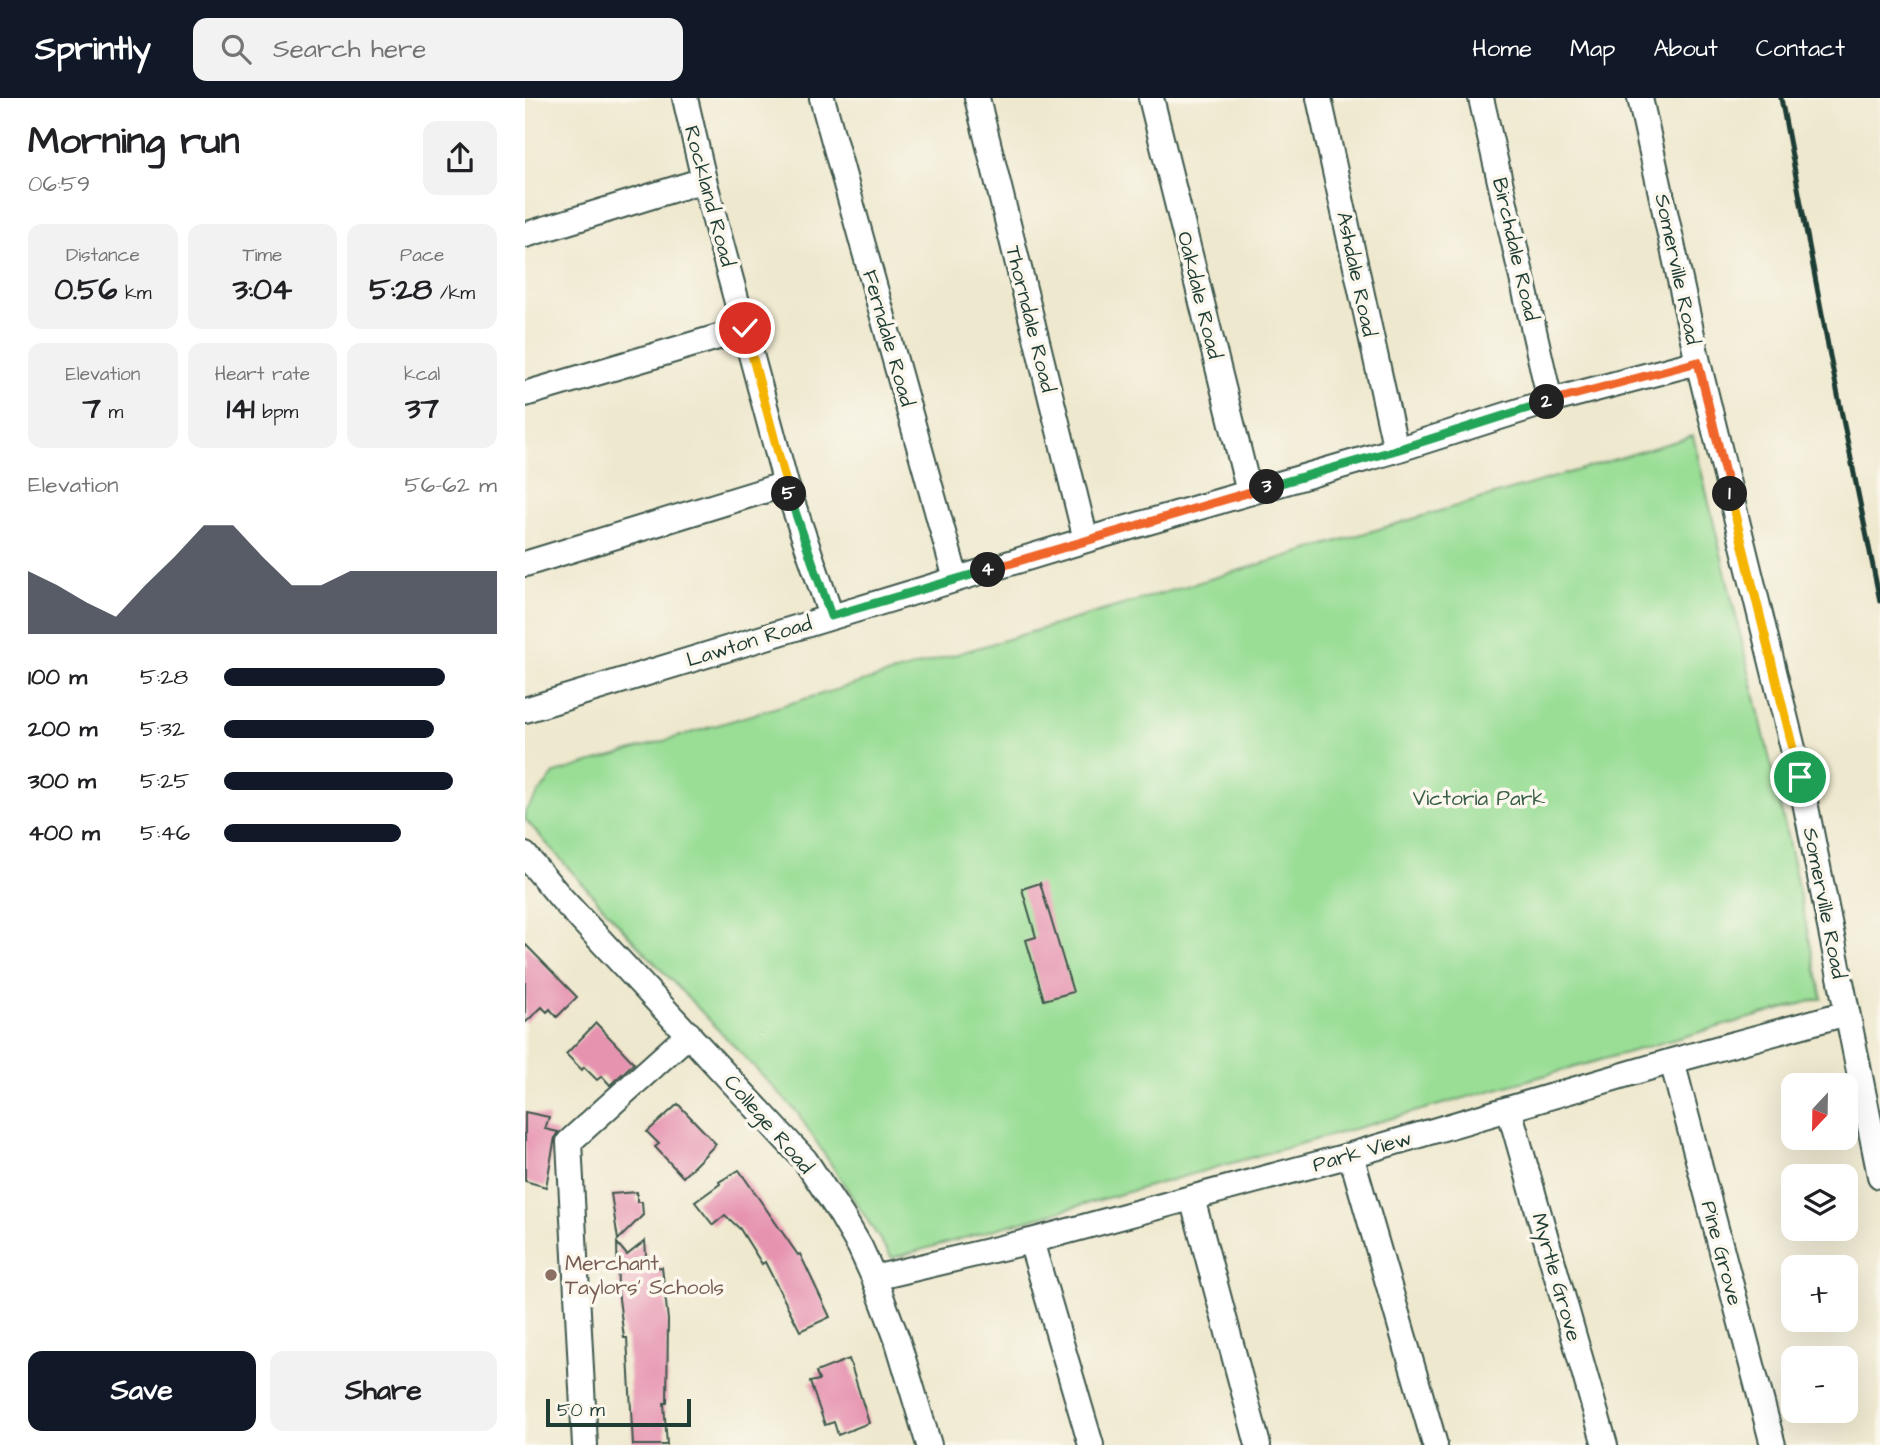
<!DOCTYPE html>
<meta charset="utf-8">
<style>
:root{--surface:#fff;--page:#f2f2f2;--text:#202124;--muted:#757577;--accent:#111827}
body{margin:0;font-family:"Architects Daughter",sans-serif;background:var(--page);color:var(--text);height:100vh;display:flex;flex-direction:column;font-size:26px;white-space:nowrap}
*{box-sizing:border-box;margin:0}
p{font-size:23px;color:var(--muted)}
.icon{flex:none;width:38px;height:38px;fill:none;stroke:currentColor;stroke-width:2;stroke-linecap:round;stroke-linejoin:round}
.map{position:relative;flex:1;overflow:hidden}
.drawer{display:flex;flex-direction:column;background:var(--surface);width:525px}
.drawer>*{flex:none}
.needle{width:46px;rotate:202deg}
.buttons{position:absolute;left:1256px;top:975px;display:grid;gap:14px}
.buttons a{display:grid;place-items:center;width:77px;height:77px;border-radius:14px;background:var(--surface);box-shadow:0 7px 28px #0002;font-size:35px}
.scale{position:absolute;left:21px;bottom:18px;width:145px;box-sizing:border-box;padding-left:7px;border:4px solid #1f3d34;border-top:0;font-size:19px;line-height:24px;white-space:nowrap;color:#1f3d34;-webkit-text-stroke:5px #fbf7ec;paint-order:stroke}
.pin{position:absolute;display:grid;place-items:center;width:60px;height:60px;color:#fff;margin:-30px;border:4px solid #fff;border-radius:50%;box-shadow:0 2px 7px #0007}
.km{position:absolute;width:35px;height:35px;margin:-18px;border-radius:50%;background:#222;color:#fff;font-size:19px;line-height:35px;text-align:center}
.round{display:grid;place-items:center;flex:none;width:74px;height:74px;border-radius:14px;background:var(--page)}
.head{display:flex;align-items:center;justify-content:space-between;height:119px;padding:0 28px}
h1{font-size:38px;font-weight:700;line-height:52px}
.metrics{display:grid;grid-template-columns:repeat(3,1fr);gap:10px;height:119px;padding:7px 28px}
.metrics div{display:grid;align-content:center;border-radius:14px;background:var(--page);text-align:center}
.metrics b{font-size:30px;font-weight:700}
.metrics small{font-size:19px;font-weight:400}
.metrics p{font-size:19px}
.chart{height:196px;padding:14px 28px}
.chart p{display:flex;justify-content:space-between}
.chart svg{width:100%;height:126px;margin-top:7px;fill:var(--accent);opacity:.7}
.cta{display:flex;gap:14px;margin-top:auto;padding:14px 28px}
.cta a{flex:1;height:80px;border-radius:14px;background:var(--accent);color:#fff;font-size:28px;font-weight:700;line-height:80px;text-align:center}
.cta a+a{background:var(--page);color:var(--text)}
ul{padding:0 28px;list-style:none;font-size:23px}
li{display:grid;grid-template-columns:112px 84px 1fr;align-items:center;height:52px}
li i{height:18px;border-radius:9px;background:var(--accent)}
header{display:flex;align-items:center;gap:42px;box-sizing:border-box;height:98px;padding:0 35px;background:var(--accent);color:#fff}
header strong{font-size:33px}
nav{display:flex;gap:38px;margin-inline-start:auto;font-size:24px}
.search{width:490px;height:63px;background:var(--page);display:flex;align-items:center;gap:18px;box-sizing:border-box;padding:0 24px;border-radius:14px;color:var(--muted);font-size:26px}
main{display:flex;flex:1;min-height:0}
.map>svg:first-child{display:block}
</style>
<header>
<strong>Sprintly</strong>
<div class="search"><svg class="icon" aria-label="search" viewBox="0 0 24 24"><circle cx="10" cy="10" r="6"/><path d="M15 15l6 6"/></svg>Search here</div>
<nav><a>Home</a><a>Map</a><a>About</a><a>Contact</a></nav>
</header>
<main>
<section class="drawer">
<div class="head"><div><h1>Morning run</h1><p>06:59</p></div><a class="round"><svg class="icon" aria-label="share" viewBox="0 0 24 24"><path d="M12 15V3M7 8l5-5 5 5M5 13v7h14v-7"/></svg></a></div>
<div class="metrics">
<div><p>Distance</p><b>0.56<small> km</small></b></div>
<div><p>Time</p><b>3:04</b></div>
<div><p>Pace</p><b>5:28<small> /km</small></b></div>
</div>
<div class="metrics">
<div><p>Elevation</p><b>7<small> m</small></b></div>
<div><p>Heart rate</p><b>141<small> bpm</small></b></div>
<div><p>kcal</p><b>37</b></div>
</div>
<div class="chart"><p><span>Elevation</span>56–62 m</p>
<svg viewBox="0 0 160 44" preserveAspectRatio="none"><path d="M0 44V22L10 27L20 33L30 38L40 27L50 17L60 6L70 6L80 17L90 27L100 27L110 22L120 22L130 22L140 22L150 22L160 22V44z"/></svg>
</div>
<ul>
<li><b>100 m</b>5:28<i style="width:81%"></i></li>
<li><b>200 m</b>5:32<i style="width:77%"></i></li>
<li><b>300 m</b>5:25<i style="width:84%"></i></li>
<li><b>400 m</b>5:46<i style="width:65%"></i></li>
</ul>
<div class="cta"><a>Save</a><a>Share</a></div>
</section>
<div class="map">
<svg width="1355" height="1347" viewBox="0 0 1355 1347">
<rect width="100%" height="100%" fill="#fbf7ec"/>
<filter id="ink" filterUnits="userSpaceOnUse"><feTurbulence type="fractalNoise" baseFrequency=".0143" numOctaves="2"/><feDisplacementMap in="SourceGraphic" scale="14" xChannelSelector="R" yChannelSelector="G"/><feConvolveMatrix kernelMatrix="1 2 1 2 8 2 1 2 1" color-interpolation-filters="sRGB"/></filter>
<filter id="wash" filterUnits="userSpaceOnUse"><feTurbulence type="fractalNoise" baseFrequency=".00686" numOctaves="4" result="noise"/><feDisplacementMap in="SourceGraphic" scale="28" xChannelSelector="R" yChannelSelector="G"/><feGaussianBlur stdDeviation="1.57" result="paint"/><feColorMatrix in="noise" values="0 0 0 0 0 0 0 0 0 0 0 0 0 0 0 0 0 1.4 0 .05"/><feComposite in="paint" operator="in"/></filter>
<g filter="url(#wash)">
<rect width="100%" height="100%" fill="#eee8ce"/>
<!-- green -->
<path fill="#9ade96" stroke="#5c8e65" stroke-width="2" d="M1168 338 1250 683 1297 900 367 1160 272 1014 105 839 0 721V713L30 675Z"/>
<g id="blocks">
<!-- building -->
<path fill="#e693b0" d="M515 785 548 894 519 902 501 842 511 839 497 791Z
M0 846 52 899 32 919 25 911 22 914 17 909 0 925Z
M71 925 109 965 85 987 77 978 72 982 59 969 57 972 41 956Z
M153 1006 191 1046 158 1079 130 1049 134 1046 122 1034Z
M0 1014 24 1019 20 1031 33 1034 30 1039 21 1089 0 1083Z
M214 1072 273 1157 275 1156 305 1219 275 1233 240 1164 237 1166 215 1131 200 1117 188 1127 170 1104 195 1086 194 1084Z
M112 1094V1104H117L118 1117 93 1142 86 1096Z
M120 1143 122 1170 137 1169 143 1222 142 1305H139L142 1347H108L102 1240H99L93 1193 92 1145 102 1157Z
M324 1261 344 1325 313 1337 309 1324 300 1327 285 1284 294 1282 291 1274Z"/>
</g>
</g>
<g filter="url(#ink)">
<use href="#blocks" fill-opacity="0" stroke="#3e574b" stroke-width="2"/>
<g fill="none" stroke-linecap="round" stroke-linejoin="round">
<defs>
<path id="minor" d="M160 0 179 82 261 386 306 518
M297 0 431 481
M452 0 561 442
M626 0 724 394
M794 0 871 352
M956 0 1025 303
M1115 0 1173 264 1275 679 1355 1078
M0 137 179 82
M0 296 220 231
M0 466 261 386
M0 612 561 442 871 352 1025 303 1173 264
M0 757 37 801 280 1062 317 1118 335 1149 349 1180 372 1241 404 1347
M1147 963 1248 1347
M984 1011 1080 1347
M826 1057 910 1347
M667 1100 733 1347
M506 1143 566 1347
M349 1180 506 1143 826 1057 1147 963 1322 915
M60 1347 44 1044 164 936"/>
</defs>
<!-- minor casing -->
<use href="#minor" stroke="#3e574b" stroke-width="28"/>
<!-- minor -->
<use href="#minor" stroke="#fff" stroke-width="24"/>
<!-- rail -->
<path stroke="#1f3d34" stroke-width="5" d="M1256 0 1305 258 1355 503"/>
</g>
</g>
<g fill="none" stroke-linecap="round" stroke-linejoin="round" filter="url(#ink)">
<defs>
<path id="split-1" d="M1205 396 1275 679"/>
<path id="split-2" d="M1022 304 1173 264 1205 396"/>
<path id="split-3" d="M742 389 871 352 1022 304"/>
<path id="split-4" d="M463 472 742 389"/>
<path id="split-5" d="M264 396 306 518 463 472"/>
<path id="split-6" d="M220 230 264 396"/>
</defs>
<!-- split-1 casing -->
<use href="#split-1" stroke="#fff" stroke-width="14"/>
<!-- split-2 casing -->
<use href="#split-2" stroke="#fff" stroke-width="14"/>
<!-- split-3 casing -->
<use href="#split-3" stroke="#fff" stroke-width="14"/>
<!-- split-4 casing -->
<use href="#split-4" stroke="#fff" stroke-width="14"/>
<!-- split-5 casing -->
<use href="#split-5" stroke="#fff" stroke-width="14"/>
<!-- split-6 casing -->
<use href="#split-6" stroke="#fff" stroke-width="14"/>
<!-- split-1 -->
<use href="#split-1" stroke="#f5b400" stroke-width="9"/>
<!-- split-2 -->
<use href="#split-2" stroke="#f0652b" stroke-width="9"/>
<!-- split-3 -->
<use href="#split-3" stroke="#22a559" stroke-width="9"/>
<!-- split-4 -->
<use href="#split-4" stroke="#f0652b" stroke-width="9"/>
<!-- split-5 -->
<use href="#split-5" stroke="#22a559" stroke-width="9"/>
<!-- split-6 -->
<use href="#split-6" stroke="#f5b400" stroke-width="9"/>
</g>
<!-- markers -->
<circle fill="#8d6e63" stroke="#fbf7ec" stroke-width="2.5" cx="26" cy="1177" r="7"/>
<g text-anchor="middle" stroke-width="7" stroke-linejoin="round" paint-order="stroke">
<!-- street labels -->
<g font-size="21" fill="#1f3d34" stroke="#fbf7ec">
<text transform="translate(185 98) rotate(75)" y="7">Rockland Road</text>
<text transform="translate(991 151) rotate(77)" y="7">Birchdale Road</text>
<text transform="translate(1153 171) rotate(78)" y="7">Somerville Road</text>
<text transform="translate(832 176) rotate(78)" y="7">Ashdale Road</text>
<text transform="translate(675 197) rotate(76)" y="7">Oakdale Road</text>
<text transform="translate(506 221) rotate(76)" y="7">Thorndale Road</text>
<text transform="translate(364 240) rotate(74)" y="7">Ferndale Road</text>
<text transform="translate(224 543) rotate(-17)" y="7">Lawton Road</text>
<text transform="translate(1300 805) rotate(79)" y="7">Somerville Road</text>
<text transform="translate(244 1026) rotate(49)" y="7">College Road</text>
<text transform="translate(837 1053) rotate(-16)" y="7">Park View</text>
<text transform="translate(1197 1155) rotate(75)" y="7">Pine Grove</text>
<text transform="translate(1032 1179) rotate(74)" y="7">Myrtle Grove</text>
</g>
<!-- park labels -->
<g font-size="21" fill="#385d48" stroke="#fbf7ec">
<text x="954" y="707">Victoria Park</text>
</g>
<!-- education labels -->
<g font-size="21" fill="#785e54" stroke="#fbf7ec" text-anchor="start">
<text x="40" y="1172">Merchant<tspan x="40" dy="24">Taylors' Schools</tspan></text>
</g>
</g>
</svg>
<div class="buttons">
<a><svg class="needle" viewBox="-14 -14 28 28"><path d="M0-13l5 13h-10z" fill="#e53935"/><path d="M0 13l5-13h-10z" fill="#757577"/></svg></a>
<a><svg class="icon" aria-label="layers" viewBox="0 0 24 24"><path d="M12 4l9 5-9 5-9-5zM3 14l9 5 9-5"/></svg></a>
<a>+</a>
<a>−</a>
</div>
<div class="scale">50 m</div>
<div class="pin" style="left:1275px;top:679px;background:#1e9e55"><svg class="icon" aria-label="arrive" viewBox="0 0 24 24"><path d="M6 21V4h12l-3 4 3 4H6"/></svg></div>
<div class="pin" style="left:220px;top:230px;background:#d93025"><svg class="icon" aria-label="check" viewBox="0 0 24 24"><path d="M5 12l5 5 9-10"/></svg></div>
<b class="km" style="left:1205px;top:396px">1</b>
<b class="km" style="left:1022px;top:304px">2</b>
<b class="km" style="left:742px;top:389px">3</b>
<b class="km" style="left:463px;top:472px">4</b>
<b class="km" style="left:264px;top:396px">5</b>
</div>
</main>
